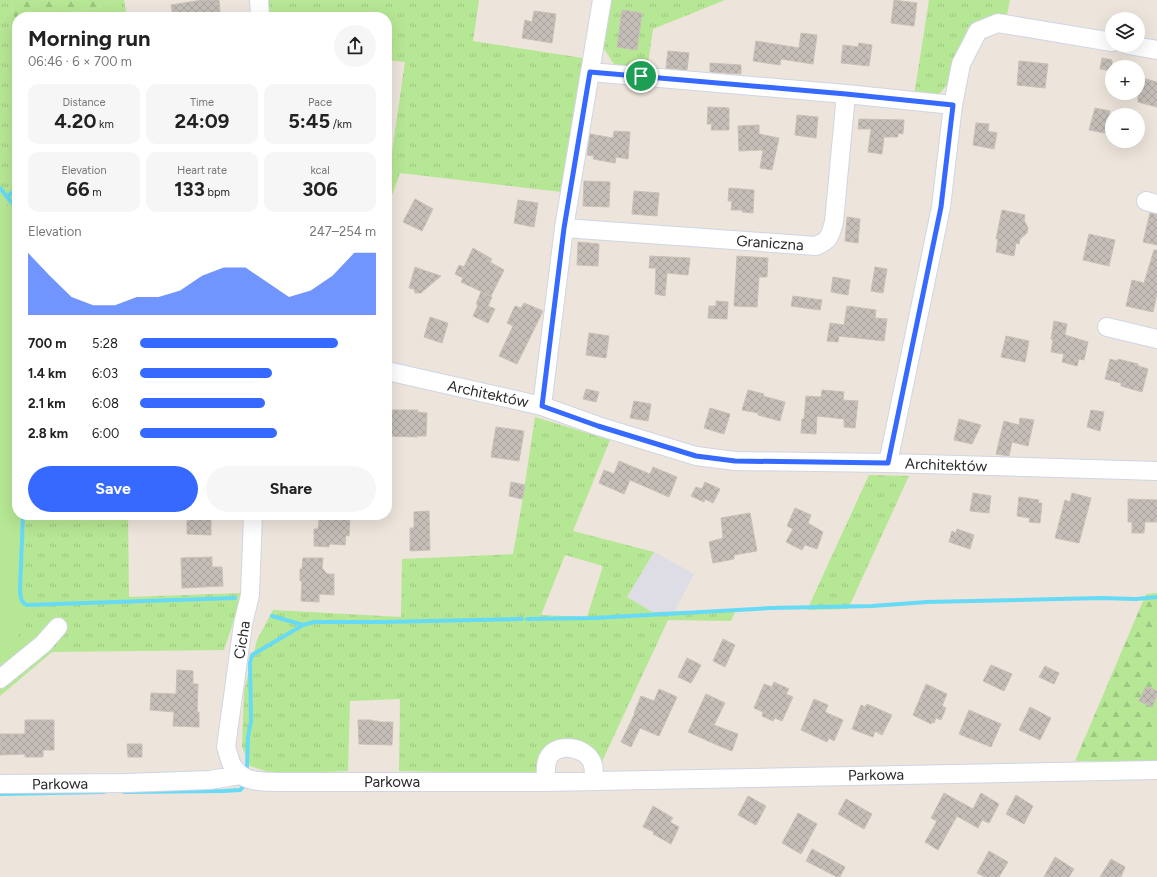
<!DOCTYPE html>
<meta charset="utf-8">
<style>
:root{--surface:#fff;--page:#f6f6f6;--text:#222;--muted:#767676;--accent:#3669ff}
body{margin:0;font-family:Figtree,sans-serif;background:var(--page);color:var(--text);height:100vh;display:flex;flex-direction:column;font-size:15px;white-space:nowrap}
*{box-sizing:border-box;margin:0}
p{font-size:13px;color:var(--muted)}
.icon{flex:none;width:22px;height:22px;fill:none;stroke:currentColor;stroke-width:2;stroke-linecap:round;stroke-linejoin:round}
.map{position:relative;flex:1;overflow:hidden}
.sheet{position:absolute;left:12px;top:12px;width:380px;height:508px;display:flex;flex-direction:column;background:var(--surface);border-radius:16px;box-shadow:0 4px 16px #0002}
.sheet>*{flex:none}
.tools{position:absolute;left:1105px;top:12px;display:grid;gap:8px}
.tools a{display:grid;place-items:center;width:40px;height:40px;border-radius:50%;background:var(--surface);box-shadow:0 4px 16px #0002;font-size:20px}
.pin{position:absolute;display:grid;place-items:center;width:34px;height:34px;color:#fff;margin:-17px;border:2px solid #fff;border-radius:50%;box-shadow:0 1px 4px #0007}
.round{display:grid;place-items:center;flex:none;width:42px;height:42px;border-radius:21px;background:var(--page)}
.head{display:flex;align-items:center;justify-content:space-between;height:68px;padding:0 16px}
h1{font-size:22px;font-weight:700;line-height:30px}
.stats{display:grid;grid-template-columns:repeat(3,1fr);gap:6px;height:68px;padding:4px 16px}
.stats div{display:grid;align-content:center;border-radius:10px;background:var(--page);text-align:center}
.stats b{font-size:20px;font-weight:700}
.stats small{font-size:11px;font-weight:400}
.stats p{font-size:11px}
.chart{height:112px;padding:8px 16px}
.chart p{display:flex;justify-content:space-between}
.chart svg{width:100%;height:72px;margin-top:4px;fill:var(--accent);opacity:.7}
.button{display:flex;gap:8px;margin-top:auto;padding:8px 16px}
.button a{flex:1;height:46px;border-radius:24px;background:var(--accent);color:#fff;font-size:16px;font-weight:700;line-height:46px;text-align:center}
.button a+a{background:var(--page);color:var(--text)}
ul{padding:0 16px;list-style:none;font-size:13px}
li{display:grid;grid-template-columns:64px 48px 1fr;align-items:center;height:30px}
li i{height:10px;border-radius:5px;background:var(--accent)}
.map>svg:first-child{display:block}
</style>
<div class="map">
<svg width="1157" height="877" viewBox="0 0 1157 877">
<defs>
<pattern id="grass-tufts" width="24" height="20" patternUnits="userSpaceOnUse"><rect width="24" height="20" fill="#b6e794"/><path d="M3 7l-1-3M5 7V3M7 7l1-3M15 17l-1-3M17 17v-4M19 17l1-3" fill="none" stroke="#9dc680"/></pattern>
<pattern id="forest-firs" width="22" height="20" patternUnits="userSpaceOnUse"><rect width="22" height="20" fill="#b6e794"/><path d="M5 1l3.5 6h-7zM16 11l3.5 6h-7z" fill="#9dc680"/></pattern>
<pattern id="building-cross-hatch" width="8" height="8" patternUnits="userSpaceOnUse"><rect width="8" height="8" fill="#c5beb8"/><path d="M0 0l8 8M0 8l8-8" fill="none" stroke="#a9a39e"/></pattern>
</defs>
<rect width="100%" height="100%" fill="#ede4db"/>
<!-- industrial -->
<path fill="#dedce5" d="M654 552 694 574 674 612H652L627 597Z"/>
<!-- grass -->
<path fill="url(#grass-tufts)" fill-rule="evenodd" d="M0 0H14C10 9 10 12 17 20V217L0 197Z
M115 0H124L127 17H57L65 13 102 7Z
M267 0H479L473 41 583 58 561 192 400 173 387 209V187L405 62 387 60V17H268Z
M612 0H725L653 29 647 70 615 66 603 47Z
M929 0H1010L1007 15 986 17 968 28 955 58 948 84 939 94 914 96Z
M535 417 610 440 573 531 654 552 627 597 652 612 736 610 731 621 668 620 599 768 563 743 537 774 399 771 400 699 350 701 348 771 275 774 250 766 242 747 244 691 257 640 273 610 401 617 402 559 513 554 522 503ZM565 555 603 566 587 617 541 615Z
M869 475 909 476 848 609 807 610Z
M25 515H128L129 597 243 593 224 650 54 652 51 653 0 696V668L21 627V604Z"/>
<!-- forest -->
<path fill="url(#forest-firs)" d="M14 0H115L102 7 65 13 57 17H17V20C10 12 10 9 14 0Z
M1157 593V761H1075L1146 594Z"/>
<!-- garden -->
<path fill="#b6e794" d="M0 197 17 217V515H25L21 604V627L14 650 0 668Z"/>
<g fill="none" stroke-linecap="round" stroke-linejoin="round">
<!-- stream -->
<path stroke="#67daf6" stroke-width="4" d="M0 188 17 209
M7 197 17 188
M23 515 20 590C21 597 20 602 27 605L235 598
M272 616 303 625
M527 619 594 618 771 608 872 606 927 602 1101 598 1136 599 1157 597
M247 767 248 737 251 721 250 663 252 655 303 625 314 622H384L522 619
M124 792 223 791 240 790 244 786
M0 794 104 792"/>
</g>
<!-- building -->
<path fill="url(#building-cross-hatch)" stroke="#c9c0b5" d="M202 0H219L220 13 208 15V17H173L171 5Z
M894 0 917 3 914 26 891 23Z
M622 10 642 13 637 50 617 47Z
M534 11 556 14 552 43 522 38 525 20 532 22Z
M801 33 817 35 813 64 781 59 780 65 753 61 756 41 799 48Z
M859 43 872 45 869 66 841 63 843 45 858 47Z
M668 51 689 53 687 70 666 68Z
M1102 58 1112 60V71L1100 69Z
M1019 61 1048 64 1045 88 1017 85Z
M710 63 741 65V74L710 72Z
M1138 77 1157 82V107L1138 102Z
M708 107 729 108V130H711L712 124H707Z
M1095 108 1110 111 1105 133 1089 130Z
M797 115 818 117 816 138 795 135Z
M859 119 904 120 903 134 898 133V137H884L882 154 868 152 871 129H858Z
M976 123 989 124 988 131 997 133 994 149 973 145Z
M759 125V134L779 138 772 170 760 168 763 150 739 151 738 126Z
M614 131 630 132 628 159 616 157 615 163 593 159 594 156 587 155 590 134 613 138Z
M584 181 610 182 609 207 583 206Z
M729 188 754 190 753 213 742 212V210H731L732 201H728Z
M634 191 659 193 657 216 632 214Z
M415 199 433 209 422 231 403 222Z
M518 200 538 203 534 227 514 223Z
M1002 210 1025 215 1024 220 1028 228 1027 233 1020 239 1019 244 1016 243 1014 256 996 252 998 239H996Z
M1150 213 1157 214V245L1143 242Z
M847 217 860 219 858 243 845 241Z
M1089 234 1115 240 1109 266 1083 260Z
M578 242 599 244 598 266 577 265Z
M473 248 492 259 490 262 504 270 491 296 461 282 463 278 455 274 459 265 464 267Z
M1154 250H1157V294L1153 312 1126 306 1132 280 1144 283Z
M650 256 690 258 688 275 667 273 665 296 655 294 656 268H649Z
M737 256 768 258 767 277H759L757 307 734 306Z
M415 267 423 270 441 276 421 293H415L414 289 409 288Z
M875 267 887 269 883 293 871 291Z
M833 277 850 280 848 295 831 292Z
M481 292 492 297 488 306 495 309 488 323 473 316 478 305 476 304Z
M793 296 822 300 820 310 791 306Z
M716 301 728 302 727 319 708 318 709 306H716Z
M524 303 543 311 517 364 499 356 513 326 507 323 515 306 521 308Z
M847 306 876 310 875 318 887 319 884 341 839 336 838 342 827 341 830 323 844 325Z
M430 317 448 323 442 343 424 337Z
M1054 321 1067 324 1065 335 1088 342 1084 360 1079 359 1077 366 1062 362 1064 354 1051 352 1053 340 1051 339Z
M589 333 609 336 606 358 586 355Z
M1006 336 1029 341 1025 362 1001 357Z
M1110 359 1117 361 1118 359 1138 364V366L1148 369 1142 392 1121 386V383L1105 379Z
M586 389 599 392 596 402 583 399Z
M748 390 764 394 763 396 785 402 780 421 758 415V413L742 410Z
M822 390 844 392 843 400 858 401 855 428 844 427V419L817 416 816 434 801 433 802 419H804L806 396 821 397Z
M634 401 651 404 648 421 630 418Z
M710 408 730 414 724 434 704 428Z
M389 410H418L417 412 427 413 426 436H417V437L388 436Z
M1091 410 1104 412 1100 431 1087 427Z
M1020 418 1034 420 1028 446 1012 442 1009 456 996 454 1004 421 1019 425Z
M959 419 981 425 972 444 954 440Z
M496 427 524 431 519 461 491 457Z
M619 461 650 474 653 467 677 477 669 497 630 480 624 494 599 483 604 470 614 474Z
M511 482 525 485 522 499 509 496Z
M705 482 720 489 713 503 705 499 704 502 691 496 696 487 702 489Z
M973 493 991 496 989 513 970 511Z
M1072 493 1091 498 1079 543 1055 538 1065 500 1070 502Z
M1019 497 1039 500 1038 503H1042L1040 523 1029 522 1030 518 1017 516Z
M1128 499 1157 500V522H1145L1144 533H1132V522H1128Z
M795 508 811 515 808 523 823 532 817 549 805 545 802 550 786 542 793 529 787 526Z
M429 511 430 550 410 551V528H414V512Z
M750 513 757 551 734 555V559L713 563 709 542 723 538 721 518Z
M187 515H211V535L187 534Z
M321 515H341V517H350L349 536 346 535 345 545 330 544 329 547 314 546V529H318L319 520H321Z
M957 529 974 535 970 549 949 542 952 531 956 533Z
M212 557V567H222L223 586 182 588 181 558Z
M303 558H323L322 568 327 574H334V595L319 594V602L301 601 302 581H300V569H302Z
M723 639 735 645 725 667 713 661Z
M687 658 701 665 691 683 678 677Z
M991 665 1012 674 1004 691 983 681Z
M1045 666 1059 673 1054 684 1039 677Z
M177 670 193 671V684H198L197 712H199V727L173 726 174 712 150 710 151 693 176 694Z
M774 682 789 689 786 694 793 697 782 721 775 718 773 721 762 716 763 712 754 708 764 684 772 687Z
M926 684 947 694 942 706 946 708 941 720 936 718 934 723 932 722 931 724 913 715Z
M1146 686 1157 691V695L1152 707 1139 701Z
M659 689 677 697 659 736 640 728 631 747 621 742 635 713H634L641 696 654 701Z
M706 694 725 703 714 725 738 734 732 751 717 745 688 732Z
M814 699 828 705 825 712 843 720 834 741 829 738 827 742 801 730Z
M867 704 892 715 882 735 875 731 873 737 852 729 861 705 865 707Z
M1030 707 1051 718 1040 740 1019 730Z
M969 710 1001 724 991 747 959 734Z
M25 720H54V750H43V757H25V754L0 755V734H25Z
M358 720H372V721H378V722H393L392 745 359 744Z
M127 744H142V757H128Z
M944 793 973 809 981 793 999 804 989 823 982 820 978 828 957 816 938 850 925 842 937 821 931 818Z
M1016 795 1033 806 1024 824 1006 814Z
M748 796 766 806 756 825 738 815Z
M846 799 872 814 864 829 838 814Z
M653 806 673 818 670 822 679 827 671 844 653 834 654 832 643 827Z
M798 813 817 824 801 854 782 843Z
M812 849 845 867 840 877H837L806 861Z
M989 851 1008 862 999 877H985L977 873Z
M1055 857 1074 869 1069 877H1044Z
M1111 859 1125 867 1121 877H1100Z"/>
<g fill="none" stroke-linecap="round" stroke-linejoin="round">
<defs>
<path id="minor" d="M259 0 260 17
M1128 45 1157 50
M590 72 846 94 953 105
M1146 201 1157 204
M564 228 816 246C830 240 830 236 834 222L846 94
M1107 327 1157 339
M387 371 542 406 598 426 696 456 735 461 888 463 1157 471
M542 406 564 228 602 0
M888 463 941 207 953 105 961 64 978 31 998 23 1112 42
M253 515 250 595 243 624 226 747C228 752 229 758 231 763 241 784 261 781 281 782H546L1157 770
M0 679 43 644 58 627
M546 782C546 773 544 761 551 754 563 742 589 749 593 765 594 769 594 776 594 781
M0 784 127 783 210 780 240 775"/>
</defs>
<!-- minor casing -->
<use href="#minor" stroke="#d0d5e4" stroke-width="20"/>
<!-- minor -->
<use href="#minor" stroke="#fff" stroke-width="18"/>
</g>
<g fill="none" stroke-linecap="round" stroke-linejoin="round">
<defs>
<path id="route" d="M590 72 846 94 953 105 941 207 888 463 735 461 696 456 598 426 542 406 564 228Z"/>
</defs>
<!-- route casing -->
<use href="#route" stroke="#fff" stroke-width="8"/>
<!-- route -->
<use href="#route" stroke="#3669ff" stroke-width="5"/>
</g>
<g text-anchor="middle" stroke-width="4" stroke-linejoin="round" paint-order="stroke">
<!-- street labels -->
<g font-size="15" fill="#2a2a2a" stroke="#fff">
<text transform="translate(770 243) rotate(4)" y="5">Graniczna</text>
<text transform="translate(488 394) rotate(12)" y="5">Architektów</text>
<text transform="translate(946 465) rotate(2)" y="5">Architektów</text>
<text transform="translate(242 640) rotate(-81)" y="5">Cicha</text>
<text transform="translate(876 775) rotate(-1)" y="5">Parkowa</text>
<text x="392" y="787">Parkowa</text>
<text transform="translate(60 784) rotate(-1)" y="5">Parkowa</text>
</g>
</g>
</svg>
<div class="tools">
<a><svg class="icon" aria-label="layers" viewBox="0 0 24 24"><path d="M12 4l9 5-9 5-9-5zM3 14l9 5 9-5"/></svg></a>
<a>+</a>
<a>−</a>
</div>
<div class="pin" style="left:641px;top:76px;background:#1e9e55"><svg class="icon" aria-label="arrive" viewBox="0 0 24 24"><path d="M6 21V4h12l-3 4 3 4H6"/></svg></div>
<section class="sheet">
<div class="head"><div><h1>Morning run</h1><p>06:46 · 6 × 700 m</p></div><a class="round"><svg class="icon" aria-label="share" viewBox="0 0 24 24"><path d="M12 15V3M7 8l5-5 5 5M5 13v7h14v-7"/></svg></a></div>
<div class="stats">
<div><p>Distance</p><b>4.20<small> km</small></b></div>
<div><p>Time</p><b>24:09</b></div>
<div><p>Pace</p><b>5:45<small> /km</small></b></div>
</div>
<div class="stats">
<div><p>Elevation</p><b>66<small> m</small></b></div>
<div><p>Heart rate</p><b>133<small> bpm</small></b></div>
<div><p>kcal</p><b>306</b></div>
</div>
<div class="chart"><p><span>Elevation</span>247–254 m</p>
<svg viewBox="0 0 160 44" preserveAspectRatio="none"><path d="M0 44V6L10 20L20 33L30 38L40 38L50 33L60 33L70 29L80 20L90 15L100 15L110 24L120 33L130 29L140 20L150 6L160 6V44z"/></svg>
</div>
<ul>
<li><b>700 m</b>5:28<i style="width:84%"></i></li>
<li><b>1.4 km</b>6:03<i style="width:56%"></i></li>
<li><b>2.1 km</b>6:08<i style="width:53%"></i></li>
<li><b>2.8 km</b>6:00<i style="width:58%"></i></li>
</ul>
<div class="button"><a>Save</a><a>Share</a></div>
</section>
</div>
